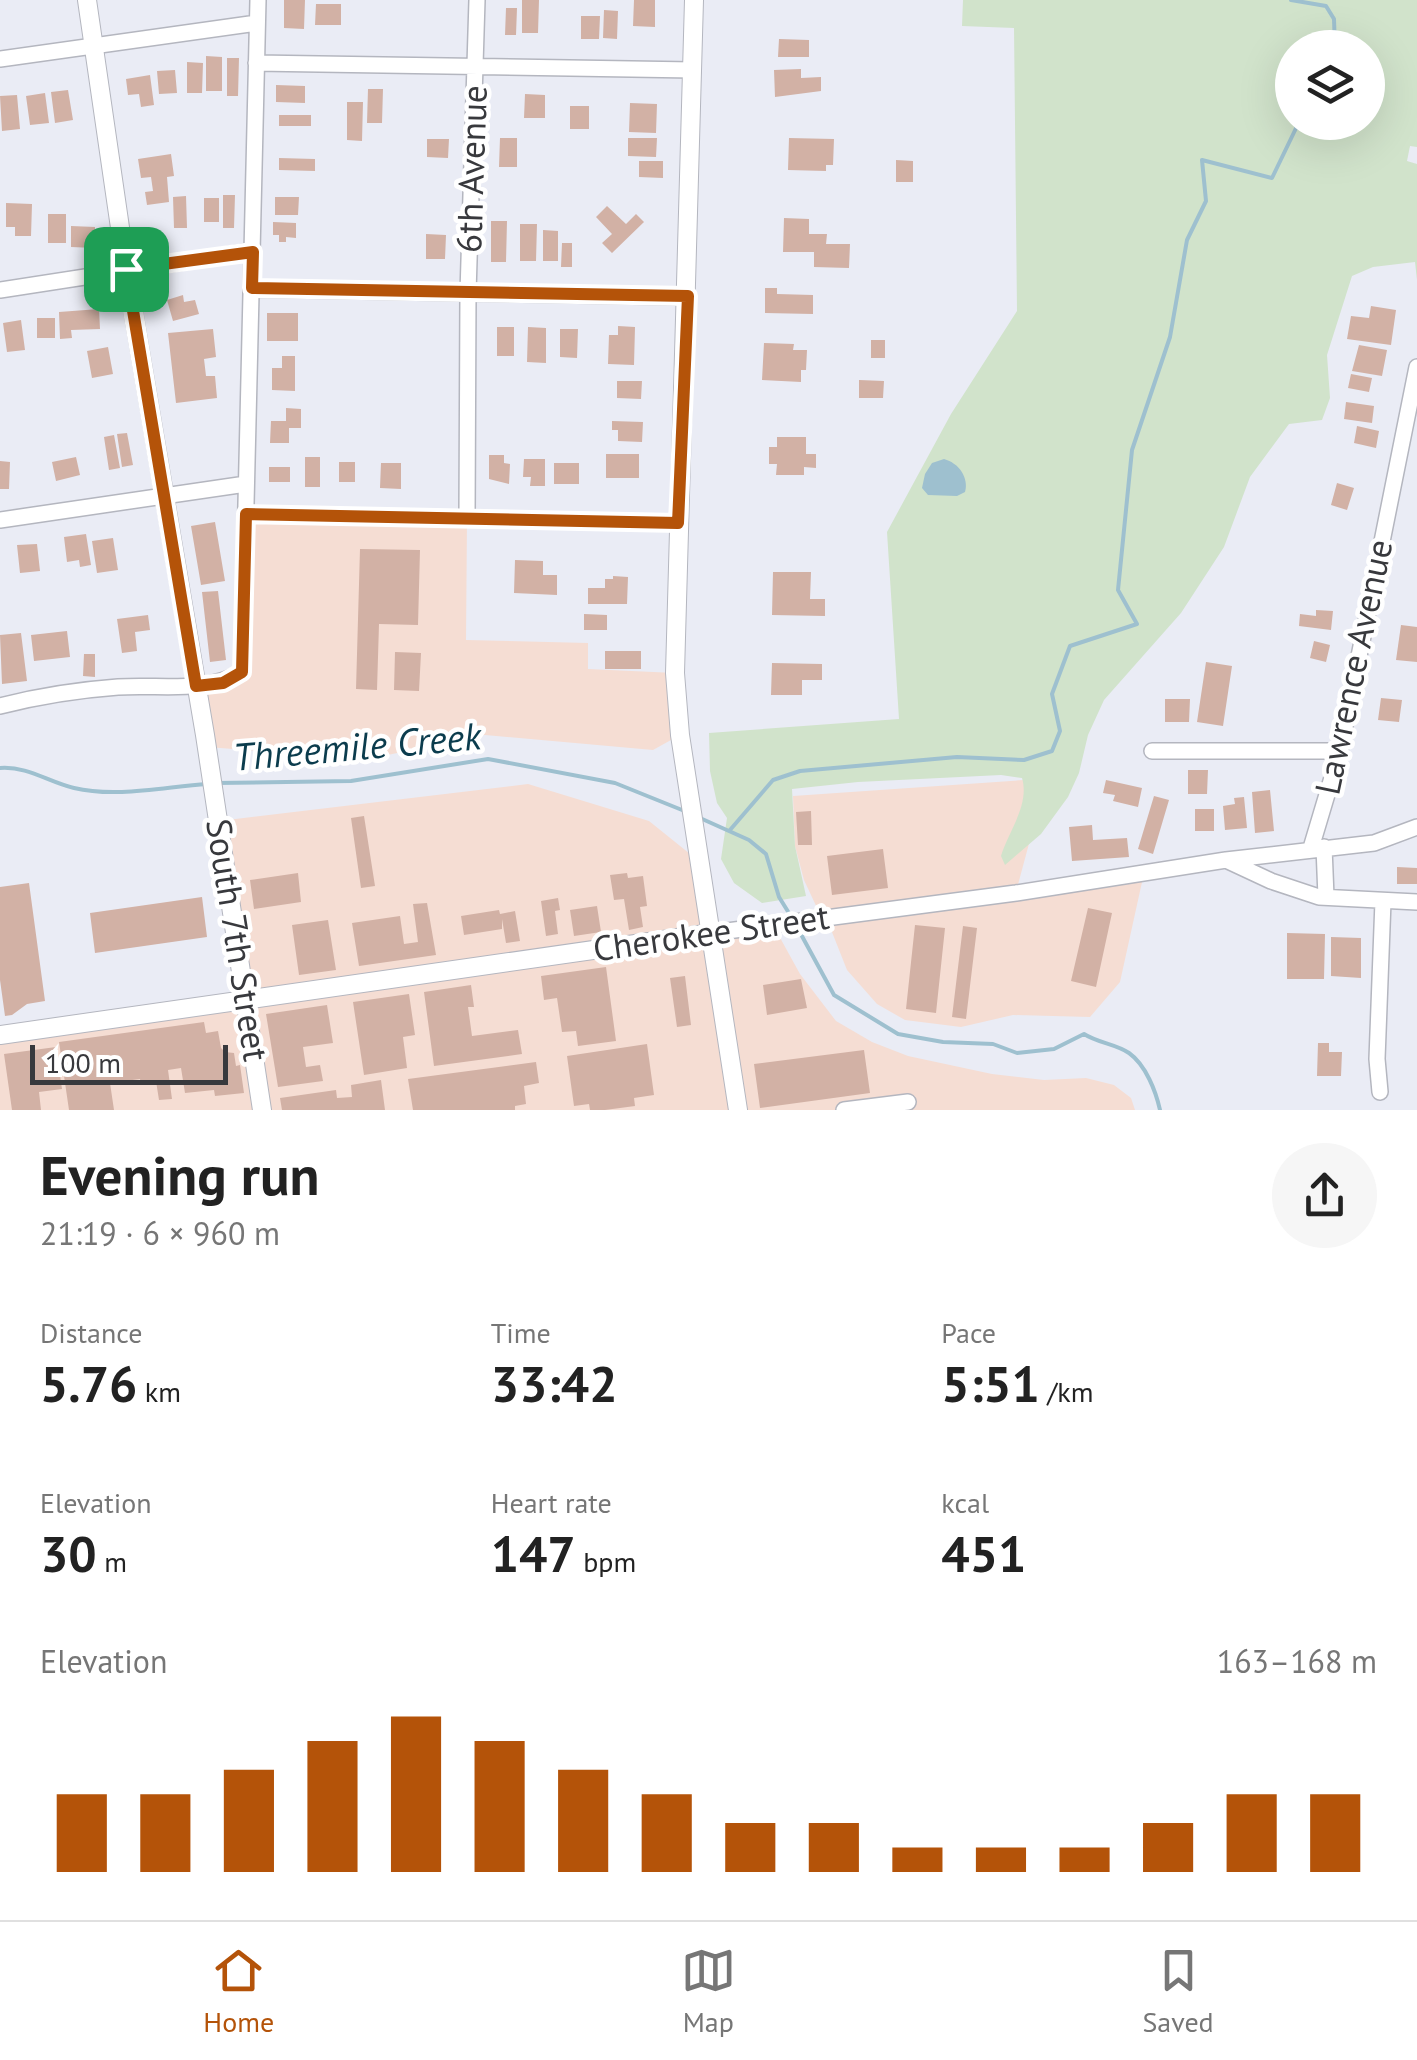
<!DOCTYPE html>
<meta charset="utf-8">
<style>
:root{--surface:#fff;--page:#f6f6f6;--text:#222;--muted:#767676;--line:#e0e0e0;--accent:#b45309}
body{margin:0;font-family:"PT Sans",sans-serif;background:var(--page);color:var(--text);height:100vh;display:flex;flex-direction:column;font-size:38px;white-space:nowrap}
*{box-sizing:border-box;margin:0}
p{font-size:32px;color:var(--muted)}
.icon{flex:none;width:55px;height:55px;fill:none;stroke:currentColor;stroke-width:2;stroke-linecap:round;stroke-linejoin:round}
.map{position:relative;height:1110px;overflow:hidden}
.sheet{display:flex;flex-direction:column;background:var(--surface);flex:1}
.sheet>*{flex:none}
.buttons{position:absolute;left:1275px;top:30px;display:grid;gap:20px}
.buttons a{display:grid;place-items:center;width:110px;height:110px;border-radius:50%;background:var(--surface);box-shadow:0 10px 40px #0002;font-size:50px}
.scale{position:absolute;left:30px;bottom:25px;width:198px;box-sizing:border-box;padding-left:10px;border:5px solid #38393d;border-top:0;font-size:28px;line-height:35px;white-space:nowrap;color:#38393d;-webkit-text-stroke:8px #fff;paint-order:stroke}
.pin{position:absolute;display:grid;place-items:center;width:85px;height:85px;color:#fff;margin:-42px;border-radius:20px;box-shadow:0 5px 15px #0006}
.round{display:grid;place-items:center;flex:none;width:105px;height:105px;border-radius:52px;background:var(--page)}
.head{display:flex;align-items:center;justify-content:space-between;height:170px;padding:0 40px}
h1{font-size:55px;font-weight:700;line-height:75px}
.stats{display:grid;grid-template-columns:repeat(3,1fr);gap:15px;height:170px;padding:10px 40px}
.stats div{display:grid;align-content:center}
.stats b{font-size:50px;font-weight:700}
.stats small{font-size:28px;font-weight:400}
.stats p{font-size:28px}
.chart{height:280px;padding:20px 40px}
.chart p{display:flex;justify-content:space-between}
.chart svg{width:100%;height:180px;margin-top:10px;stroke:var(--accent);stroke-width:6}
.dock{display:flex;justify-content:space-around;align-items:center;height:140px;border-top:2px solid var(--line);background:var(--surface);font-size:28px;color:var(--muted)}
.dock a{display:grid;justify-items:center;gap:5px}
.dock .selected{color:var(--accent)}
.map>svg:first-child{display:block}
</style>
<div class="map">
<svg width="1417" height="1110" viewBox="0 0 1417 1110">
<rect width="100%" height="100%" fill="#eaecf5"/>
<!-- commercial -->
<path fill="#f5ddd3" d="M246 514 467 519 466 640 588 643V669L675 673 680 735 653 750 485 735 368 759 207 747 196 686 242 672Z
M1039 779 1041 799 1016 892 1144 873 1120 982 1090 1017 1013 1015 961 1027 905 1020 877 1004 847 970 828 922 994 895 818 910 804 880 795 846 793 796Z
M528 784 649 821 700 862 712 933 773 925 800 974 836 1021 872 1042 908 1056 992 1074 1044 1080 1086 1078 1114 1085 1131 1098 1135 1110H0V1034L245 999 219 821Z"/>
<!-- green -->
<path fill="#d1e3cb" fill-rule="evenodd" d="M963 0H1417V147L1410 146 1407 161 1417 164V280L1415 262 1373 267 1352 276 1327 355 1330 398 1322 420 1289 424 1250 477 1224 547 1181 613 1104 700 1088 735 1079 773 1068 797 1041 834 1005 865 1001 856C1008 832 1030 805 1022 778L1001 775 858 782 792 789 795 846 806 896 762 903 734 883 721 859 727 818 717 803 710 771 709 733 899 719 887 532 951 414 1017 311 1014 28 962 26ZM1292 48H1368V122H1292Z"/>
<!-- water -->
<path fill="#9ec0cf" d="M944 459C959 463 969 478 965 492L957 496 928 495 922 488 925 474 932 463Z"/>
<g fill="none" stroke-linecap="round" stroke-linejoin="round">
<!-- stream -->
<path stroke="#9ec0cf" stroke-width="4" d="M1291 0 1326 6 1334 19 1335 48
M0 768C28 766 48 782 74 788 116 798 164 787 207 784
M216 783 351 781 488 759 615 783 687 812
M700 818 749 840 766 854 779 897 792 918
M730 830 773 780 800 771 957 757 1024 760 1052 751 1060 731 1052 694 1070 646 1137 624 1118 590 1132 450 1170 337 1187 240 1206 201 1202 160 1272 178 1299 122
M797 927 834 995 898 1034 943 1042 993 1044 1017 1053 1054 1049 1084 1034C1098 1043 1116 1044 1129 1053 1146 1065 1156 1092 1160 1110"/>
</g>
<!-- building -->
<path fill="#d2b1a5" d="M284 0H305L304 29 284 28Z
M522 0H539L538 33H522Z
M634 0H655V27L633 26Z
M316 4H341V25H315Z
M506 8H517L516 35H505Z
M604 10 618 11 617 39 603 38Z
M581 16H600L599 39H581Z
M779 39 809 40V57H778Z
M206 56 222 57V91H206Z
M227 58H239L238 96H227Z
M187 62 203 63 202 93H187Z
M801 69V78L821 77V91L775 97 774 70Z
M175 70 177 93 159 94 157 71Z
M150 75 154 105 141 107 139 94 128 95 126 79Z
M276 85 305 86V103L276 102Z
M368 89H383L382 123H367Z
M68 90 73 120 55 123 51 92Z
M45 93 49 123 30 125 26 96Z
M525 94 545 95V118H524Z
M17 95 20 129 2 131 0 96Z
M347 102H363L362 141 347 140Z
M630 103 657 104 656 133 629 132Z
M570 106H589V129H570Z
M279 115H311V126H279Z
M500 138H517V167H499Z
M628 138H657L656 157 628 156Z
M789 138 834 139 833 165H826V171L788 170Z
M427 139H449L448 158 427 157Z
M171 154 174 176 167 177 169 202 147 205 145 192 153 191 151 177 141 178 138 159Z
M279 158 315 159V171L279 170Z
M896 160 913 161V182H896Z
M639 161H663V178L639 177Z
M223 195H235L234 228H223Z
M186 196 187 228H174L173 197Z
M275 197H299L298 215H275Z
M204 198H219V222H204Z
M6 203 32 204 31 236H15V227H6Z
M607 206 626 224 636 214 644 222 612 253 602 243 612 234 596 217Z
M48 214H66V243H48Z
M784 218 809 219V234H827L826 244H850L849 268 814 267V252H783Z
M491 221H507L506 262H491Z
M273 222 296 223V238L286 237V242H279V235H273Z
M520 224H537L536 261H520Z
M71 226 95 227V248L71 247Z
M543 230 558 231V261H543Z
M426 234 446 235 445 259H426Z
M562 243H572V267H561Z
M765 288H777V294L813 295V314L765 313Z
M183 295 184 302 195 300 199 314 173 321 167 300Z
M1371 306 1396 310 1391 345 1347 339 1351 316 1369 318Z
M99 309 100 329 71 330 72 338 60 339 59 312Z
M267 313H298V341H267Z
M37 318H55V338H37Z
M21 320 25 350 7 352 3 323Z
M618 326 635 327 634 365 608 364 609 335H618Z
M497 327H514V356H497Z
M528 327 546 328V363L527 362Z
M213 329 216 357 204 359 206 376H215L217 398 176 403 168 333Z
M560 329H578L577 358 560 357Z
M871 340H885V358H871Z
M764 343 794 344 793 350H807L806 370H801V382L762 380Z
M1359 345 1387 350 1382 376 1352 371Z
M108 347 113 374 92 378 87 351Z
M282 356H295V391L272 390V368H282Z
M1351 374 1372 378 1369 392 1348 388Z
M859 380 884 381 883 398H859Z
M617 381H642L641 399 617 398Z
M1346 402 1374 406 1372 423 1344 419Z
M286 408 301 409V428H289V443H270L271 421H286Z
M612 421 643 422 642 442 618 441V430H612Z
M1357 426 1379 431 1376 448 1354 443Z
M127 433 133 465 122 467 117 434Z
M114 435 120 468 109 470 104 437Z
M777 437H806V454H816V468L804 467V475H776L777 464H769V447H777Z
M606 454H639V478H606Z
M489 455H504V463L510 464 509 484 489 479Z
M76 457 80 475 56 481 52 462Z
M305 457H320V487H305Z
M524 459H545V486H530L531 477H523Z
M0 461 10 462 9 489H0Z
M339 462H355V482H339Z
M381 463H401V489L380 488Z
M554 463H579V484H554Z
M269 467H290V482H269Z
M1337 483 1354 488 1347 510 1331 505Z
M215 522 225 581 201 585 191 526Z
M86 534 91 565 80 567 79 560 67 562 64 537Z
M113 538 118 570 97 573 92 541Z
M37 544 40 571 20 573 17 545Z
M360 549 420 550 418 625 379 624 377 690 356 689Z
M515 560 543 561V575H557V595L514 593Z
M773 572H811L810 599H825V616L772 615Z
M613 576 628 577 627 604H588V588H605V579H613Z
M218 591 226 660 210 662 202 592Z
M1316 610 1333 611 1331 630 1299 626 1300 614 1316 616Z
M584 614 607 615V630H584Z
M148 615 150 630 135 632 137 651 122 653 117 619Z
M1401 625 1417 627V662L1396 660Z
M67 631 70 657 34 661 31 635Z
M21 633 27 681 2 684 0 635Z
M1314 641 1330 645 1326 662 1310 658Z
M605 651H641V669H605Z
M395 652 421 653 419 691 394 690Z
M84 654H95V677L83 676Z
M1206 662 1232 666 1223 726 1197 722Z
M772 663 822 664V680H802V695H771Z
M1381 698 1402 700 1399 722 1378 720Z
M1165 699H1190L1189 722H1165Z
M1188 770H1208L1207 794H1188Z
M1106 780 1142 788 1138 807 1113 801 1115 795 1103 793Z
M1270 790 1274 831 1255 833 1252 792Z
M1154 796 1169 800 1153 854 1138 849Z
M1244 797 1247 828 1225 830 1223 806 1235 804 1234 798Z
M1195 809H1214V831H1195Z
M811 811 812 845H798L796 812Z
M364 816 375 886 361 888 351 818Z
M1092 825 1093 840 1127 838 1129 857 1072 861 1069 827Z
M883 849 888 888 832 895 827 856Z
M1397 867 1417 868V884H1397Z
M298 873 301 902 254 909 250 880Z
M627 873 628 878 643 876 647 906 640 907 643 927 629 930 624 899 614 900 610 875Z
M29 883 45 1001 27 1004 12 1015 5 1016 0 980V887Z
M202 897 207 937 95 953 90 913Z
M558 898 560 910 555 911 558 934 546 936 541 901Z
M427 903 436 955 359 966 352 923 400 916 404 944 418 942 413 904Z
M597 906 601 932 574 936 570 910Z
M1088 908 1112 913 1096 987 1071 981Z
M499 910 500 914 515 911 520 941 506 943 502 919V929L464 935 461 916Z
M328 920 336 970 299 975 292 925Z
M915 925 945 928 936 1013 906 1009Z
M963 926 977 928 966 1019 952 1017Z
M1287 933 1325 934 1324 979H1287Z
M1331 937 1361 938V978L1331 976Z
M606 967 616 1041 578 1046 576 1031 562 1032 557 998 544 1000 541 976Z
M685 976 691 1025 677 1027 670 978Z
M801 979 807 1008 767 1015 763 985Z
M471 985 474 1007H468L472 1036 518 1030 522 1054 434 1066 424 992Z
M409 994 415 1035 403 1037 407 1068 364 1075 353 1002Z
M327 1005 333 1043 303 1047 306 1067 320 1065 323 1081 278 1087 266 1014Z
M204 1022 206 1033 218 1031 221 1048 225 1052 234 1053 236 1066 240 1065 244 1093 215 1096 214 1090 185 1093 181 1068 168 1070 172 1099 159 1100 156 1081 141 1083 140 1079 110 1083 114 1110H69L59 1042Z
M1318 1043H1329V1052H1342L1341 1076H1317Z
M647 1044 654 1095 634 1098 635 1106 605 1110H590L589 1104 574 1106 567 1056Z
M56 1047 62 1089 39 1092 41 1110H12L4 1054Z
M864 1050 870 1093 760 1108 754 1064Z
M536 1062 539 1083 524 1086 526 1104 515 1106V1110H413L408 1079Z
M381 1080 385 1110H282L280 1098 336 1090 337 1098 352 1097 351 1085Z"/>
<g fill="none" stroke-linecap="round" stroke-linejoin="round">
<defs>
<path id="minor" d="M0 59 257 23
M256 63 693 70
M252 289 687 297
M0 290 253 251
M246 514 678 523
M467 519 468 293 477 0
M0 520 246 484
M0 706C39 696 77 690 118 687 160 684 204 694 242 672L258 0
M1152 751H1340
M1324 847 1326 897
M1311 848 1340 751 1417 367
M1226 860 1374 843 1417 827
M712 933 1016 893 1226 860 1271 881 1319 897 1417 902
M1380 1092 1377 1059 1383 901
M844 1110 908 1102"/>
<path id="tertiary" d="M87 0 126 269 205 735 262 1110
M694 0 675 673 680 735 738 1110
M0 1035 712 933"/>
</defs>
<!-- minor casing -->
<use href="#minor" stroke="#b4b6bf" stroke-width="18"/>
<!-- tertiary casing -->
<use href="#tertiary" stroke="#b4b6bf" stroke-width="20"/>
<!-- minor -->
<use href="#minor" stroke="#fff" stroke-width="15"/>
<!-- tertiary -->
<use href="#tertiary" stroke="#fff" stroke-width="18"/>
</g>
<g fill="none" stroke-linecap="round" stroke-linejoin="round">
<defs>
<path id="route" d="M253 252 252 288 688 296 678 523 246 514 242 672 223 683 196 686 126 269Z"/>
</defs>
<!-- route casing -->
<use href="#route" stroke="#fff" stroke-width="20"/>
<!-- route -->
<use href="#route" stroke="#b45309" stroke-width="12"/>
</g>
<g text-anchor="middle" stroke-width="9" stroke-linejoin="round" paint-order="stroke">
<!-- street labels -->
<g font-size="35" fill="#38393d" stroke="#fff">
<text transform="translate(472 169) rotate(-88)" y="12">6th Avenue</text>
<text transform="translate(1354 667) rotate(-78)" y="12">Lawrence Avenue</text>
<text transform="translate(711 933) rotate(-8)" y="12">Cherokee Street</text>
<text transform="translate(237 940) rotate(81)" y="12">South 7th Street</text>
</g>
<!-- water labels -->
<g font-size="38" font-style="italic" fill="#0b3c4d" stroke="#fff">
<text transform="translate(357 747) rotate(-5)" y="13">Threemile Creek</text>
</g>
</g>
</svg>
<div class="buttons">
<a><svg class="icon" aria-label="layers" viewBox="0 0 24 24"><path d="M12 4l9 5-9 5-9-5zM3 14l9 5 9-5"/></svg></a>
</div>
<div class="scale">100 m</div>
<div class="pin" style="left:126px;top:269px;background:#1e9e55"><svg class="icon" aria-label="arrive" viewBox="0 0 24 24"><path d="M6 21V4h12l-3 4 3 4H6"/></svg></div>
</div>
<section class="sheet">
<div class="head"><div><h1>Evening run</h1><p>21:19 · 6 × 960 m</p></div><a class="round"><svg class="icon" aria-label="share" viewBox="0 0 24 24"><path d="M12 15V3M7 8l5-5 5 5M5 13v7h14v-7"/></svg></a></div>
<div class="stats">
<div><p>Distance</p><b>5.76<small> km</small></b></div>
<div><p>Time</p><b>33:42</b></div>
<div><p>Pace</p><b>5:51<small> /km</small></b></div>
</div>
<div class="stats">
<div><p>Elevation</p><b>30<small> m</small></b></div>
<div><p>Heart rate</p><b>147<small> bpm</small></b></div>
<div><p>kcal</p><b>451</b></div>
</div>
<div class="chart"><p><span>Elevation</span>163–168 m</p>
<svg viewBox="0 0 160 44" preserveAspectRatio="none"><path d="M5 44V25M15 44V25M25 44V19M35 44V12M45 44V6M55 44V12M65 44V19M75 44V25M85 44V32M95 44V32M105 44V38M115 44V38M125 44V38M135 44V32M145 44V25M155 44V25"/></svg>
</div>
</section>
<nav class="dock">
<a class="selected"><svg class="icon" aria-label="home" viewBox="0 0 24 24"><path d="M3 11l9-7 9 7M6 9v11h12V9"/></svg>Home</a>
<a><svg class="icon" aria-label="map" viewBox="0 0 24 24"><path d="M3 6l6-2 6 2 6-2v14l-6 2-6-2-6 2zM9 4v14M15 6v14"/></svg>Map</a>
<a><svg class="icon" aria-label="saved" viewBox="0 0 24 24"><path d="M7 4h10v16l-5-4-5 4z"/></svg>Saved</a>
</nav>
